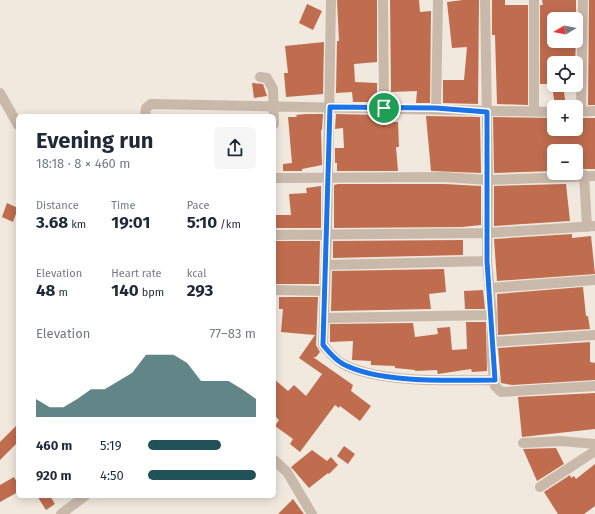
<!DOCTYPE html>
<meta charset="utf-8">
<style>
:root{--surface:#fff;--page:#f6f6f7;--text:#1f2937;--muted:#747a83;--accent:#215257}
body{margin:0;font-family:"Fira Sans",sans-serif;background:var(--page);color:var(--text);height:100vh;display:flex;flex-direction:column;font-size:15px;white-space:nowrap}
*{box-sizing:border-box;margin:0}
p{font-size:13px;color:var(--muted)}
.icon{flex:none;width:22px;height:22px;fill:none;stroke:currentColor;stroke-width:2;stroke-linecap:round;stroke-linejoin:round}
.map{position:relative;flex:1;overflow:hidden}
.details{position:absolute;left:16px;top:114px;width:260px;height:384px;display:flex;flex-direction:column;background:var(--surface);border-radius:6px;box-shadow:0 2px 10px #0003}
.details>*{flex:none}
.needle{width:26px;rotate:260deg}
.buttons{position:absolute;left:547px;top:12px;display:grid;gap:8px}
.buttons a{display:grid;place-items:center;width:36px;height:36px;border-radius:6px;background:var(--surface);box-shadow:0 2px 10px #0003;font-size:20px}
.pin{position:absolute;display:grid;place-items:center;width:34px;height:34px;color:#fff;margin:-17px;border:2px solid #fff;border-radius:50%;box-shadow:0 1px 4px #0007}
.round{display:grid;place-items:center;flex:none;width:42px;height:42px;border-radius:6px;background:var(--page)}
.summary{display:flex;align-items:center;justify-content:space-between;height:68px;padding:0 20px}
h1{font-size:22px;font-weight:700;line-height:30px}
.stats{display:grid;grid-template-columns:repeat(3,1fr);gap:6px;height:68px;padding:4px 20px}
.stats div{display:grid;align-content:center}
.stats b{font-size:17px;font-weight:700}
.stats small{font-size:11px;font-weight:400}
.stats p{font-size:11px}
.chart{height:112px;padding:8px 20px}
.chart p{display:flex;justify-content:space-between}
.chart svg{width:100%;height:72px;margin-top:4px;fill:var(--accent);opacity:.7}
ul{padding:0 20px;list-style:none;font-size:13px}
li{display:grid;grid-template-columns:64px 48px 1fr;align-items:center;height:30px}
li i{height:10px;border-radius:5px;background:var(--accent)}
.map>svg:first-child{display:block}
</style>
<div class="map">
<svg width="595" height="514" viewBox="0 0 595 514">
<rect width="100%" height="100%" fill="#f1e9de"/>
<!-- building -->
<path fill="#c06c4e" d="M337 0H377V62L354 64 355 82 377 83V102H353L352 92 336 93 337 41H339Z
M390 0H419L420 12 431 11 430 103H416L417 91 391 92Z
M463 0H479L478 104 443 103V80H464L467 47 452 48 447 2Z
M492 0H505V5H528V105L497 104 495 35H492Z
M542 0H576V28V19H554V41H576L575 63H554V84H540V5H543Z
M589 0H595V105H588Z
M307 4 322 11 313 30 299 23Z
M324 42 323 94 286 97 284 73H288L285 46Z
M252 83 263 84 267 96 254 98Z
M552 85H563L566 106H555Z
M306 114H323L322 130H321L322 165 302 169V171H283V164L292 163 288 117H297L296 115Z
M336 114 381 115V122H398L399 147H396L398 171H337V163H335V148H344L343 128 335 129Z
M426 116 480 117 481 173 431 171Z
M493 117 554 118V129H582V118H595V169H576V151H554V171L494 173Z
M338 184H444L481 186V225L462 227 334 228V185Z
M566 184 570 221 494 226V186Z
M321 186V228H274V215H291L289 194 307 193 306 188Z
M7 203 18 208 13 222 2 217Z
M572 234V238L591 236 595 274 497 281 494 239Z
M463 240V255L333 258V241Z
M274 241H320L319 284H274Z
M444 269 446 292 429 294 431 309 331 311 332 271Z
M583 287 586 316H588L590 329 498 335 497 294Z
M483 290 485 309H465L464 291Z
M279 297H318L316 345 320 352 316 357H313L353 385 351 391 371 406 360 421 340 406 339 408 335 405 300 452 290 444 293 439 275 426 279 420 274 415V379L288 391 294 385 306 396 322 374 299 358 315 335 281 332 283 309H279Z
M466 322H486L487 371 472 372 471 369 438 374 437 370 415 371V370L395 368V366L371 365V361L352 360 353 341 330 342V324L413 323 415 337 438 334 437 328 450 327 452 350 467 349Z
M590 342V362L595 363V380L512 385 501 383 498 348Z
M595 393V429L522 437 518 397Z
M18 424V442L0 460V442Z
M344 446 355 454 348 464 337 456Z
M556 448 564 464 537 481 523 449Z
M312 450 327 461 331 457 338 465 329 474 328 473 309 488 291 467Z
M595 464V506L584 514H558L544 492 570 475 571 478 574 476 576 479Z
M14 477 18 484V492L0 502V485Z
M37 496H50L55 504 46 510Z
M293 499 304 514H278Z"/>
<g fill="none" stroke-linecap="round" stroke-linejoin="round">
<!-- minor -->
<path stroke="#c9b9ab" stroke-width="10" d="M331 0 327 234 323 345C329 352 334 359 343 364 381 384 452 380 495 380
M383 0 384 108
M485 0 488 180 487 261 492 315V362L495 386 501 392 595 386
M534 0V112
M260 77 267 78 273 89 274 124
M0 93 18 125
M436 108 438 0
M576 112 595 111
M581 112 583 0
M145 116 146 108 151 104 554 112
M584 175 587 227
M274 178 444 177 488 180 595 176
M274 235 487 233 595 226
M326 265 487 261
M490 288 595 280
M274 290 324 291
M324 318 492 315
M493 342 595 335
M523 443 561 441 595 444
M274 460 287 472 312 514
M540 487 595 451
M61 514 85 496"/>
</g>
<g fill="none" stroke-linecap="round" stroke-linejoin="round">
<defs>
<path id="route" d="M330 107 436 108 487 112V261L495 380C451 380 381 384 343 364 334 359 329 352 323 345Z"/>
</defs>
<!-- route casing -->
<use href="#route" stroke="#fff" stroke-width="8"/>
<!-- route -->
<use href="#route" stroke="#1a73e8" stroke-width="5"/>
</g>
</svg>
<div class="buttons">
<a><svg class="needle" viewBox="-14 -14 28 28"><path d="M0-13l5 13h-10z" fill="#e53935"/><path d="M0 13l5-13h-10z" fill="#747a83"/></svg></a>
<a><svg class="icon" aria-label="locate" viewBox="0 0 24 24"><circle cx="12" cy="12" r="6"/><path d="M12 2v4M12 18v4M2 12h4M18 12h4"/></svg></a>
<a>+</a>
<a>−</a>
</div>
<div class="pin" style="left:384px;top:108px;background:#1e9e55"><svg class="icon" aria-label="arrive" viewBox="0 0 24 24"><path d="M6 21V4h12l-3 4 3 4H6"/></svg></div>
<section class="details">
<div class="summary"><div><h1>Evening run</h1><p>18:18 · 8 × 460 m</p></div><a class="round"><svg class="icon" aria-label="share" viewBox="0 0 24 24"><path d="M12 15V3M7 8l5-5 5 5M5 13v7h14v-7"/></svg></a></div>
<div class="stats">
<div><p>Distance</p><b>3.68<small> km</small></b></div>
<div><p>Time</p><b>19:01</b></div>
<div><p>Pace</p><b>5:10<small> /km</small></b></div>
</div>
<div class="stats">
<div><p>Elevation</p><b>48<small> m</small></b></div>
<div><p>Heart rate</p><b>140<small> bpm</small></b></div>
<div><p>kcal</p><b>293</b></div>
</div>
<div class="chart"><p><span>Elevation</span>77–83 m</p>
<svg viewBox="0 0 160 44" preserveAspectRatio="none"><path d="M0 44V33L10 38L20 38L30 33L40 27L50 27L60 22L70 17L80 6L90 6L100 6L110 11L120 22L130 22L140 22L150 27L160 33V44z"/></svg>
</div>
<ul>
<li><b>460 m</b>5:19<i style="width:68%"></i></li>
<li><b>920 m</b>4:50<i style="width:100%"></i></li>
</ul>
</section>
</div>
